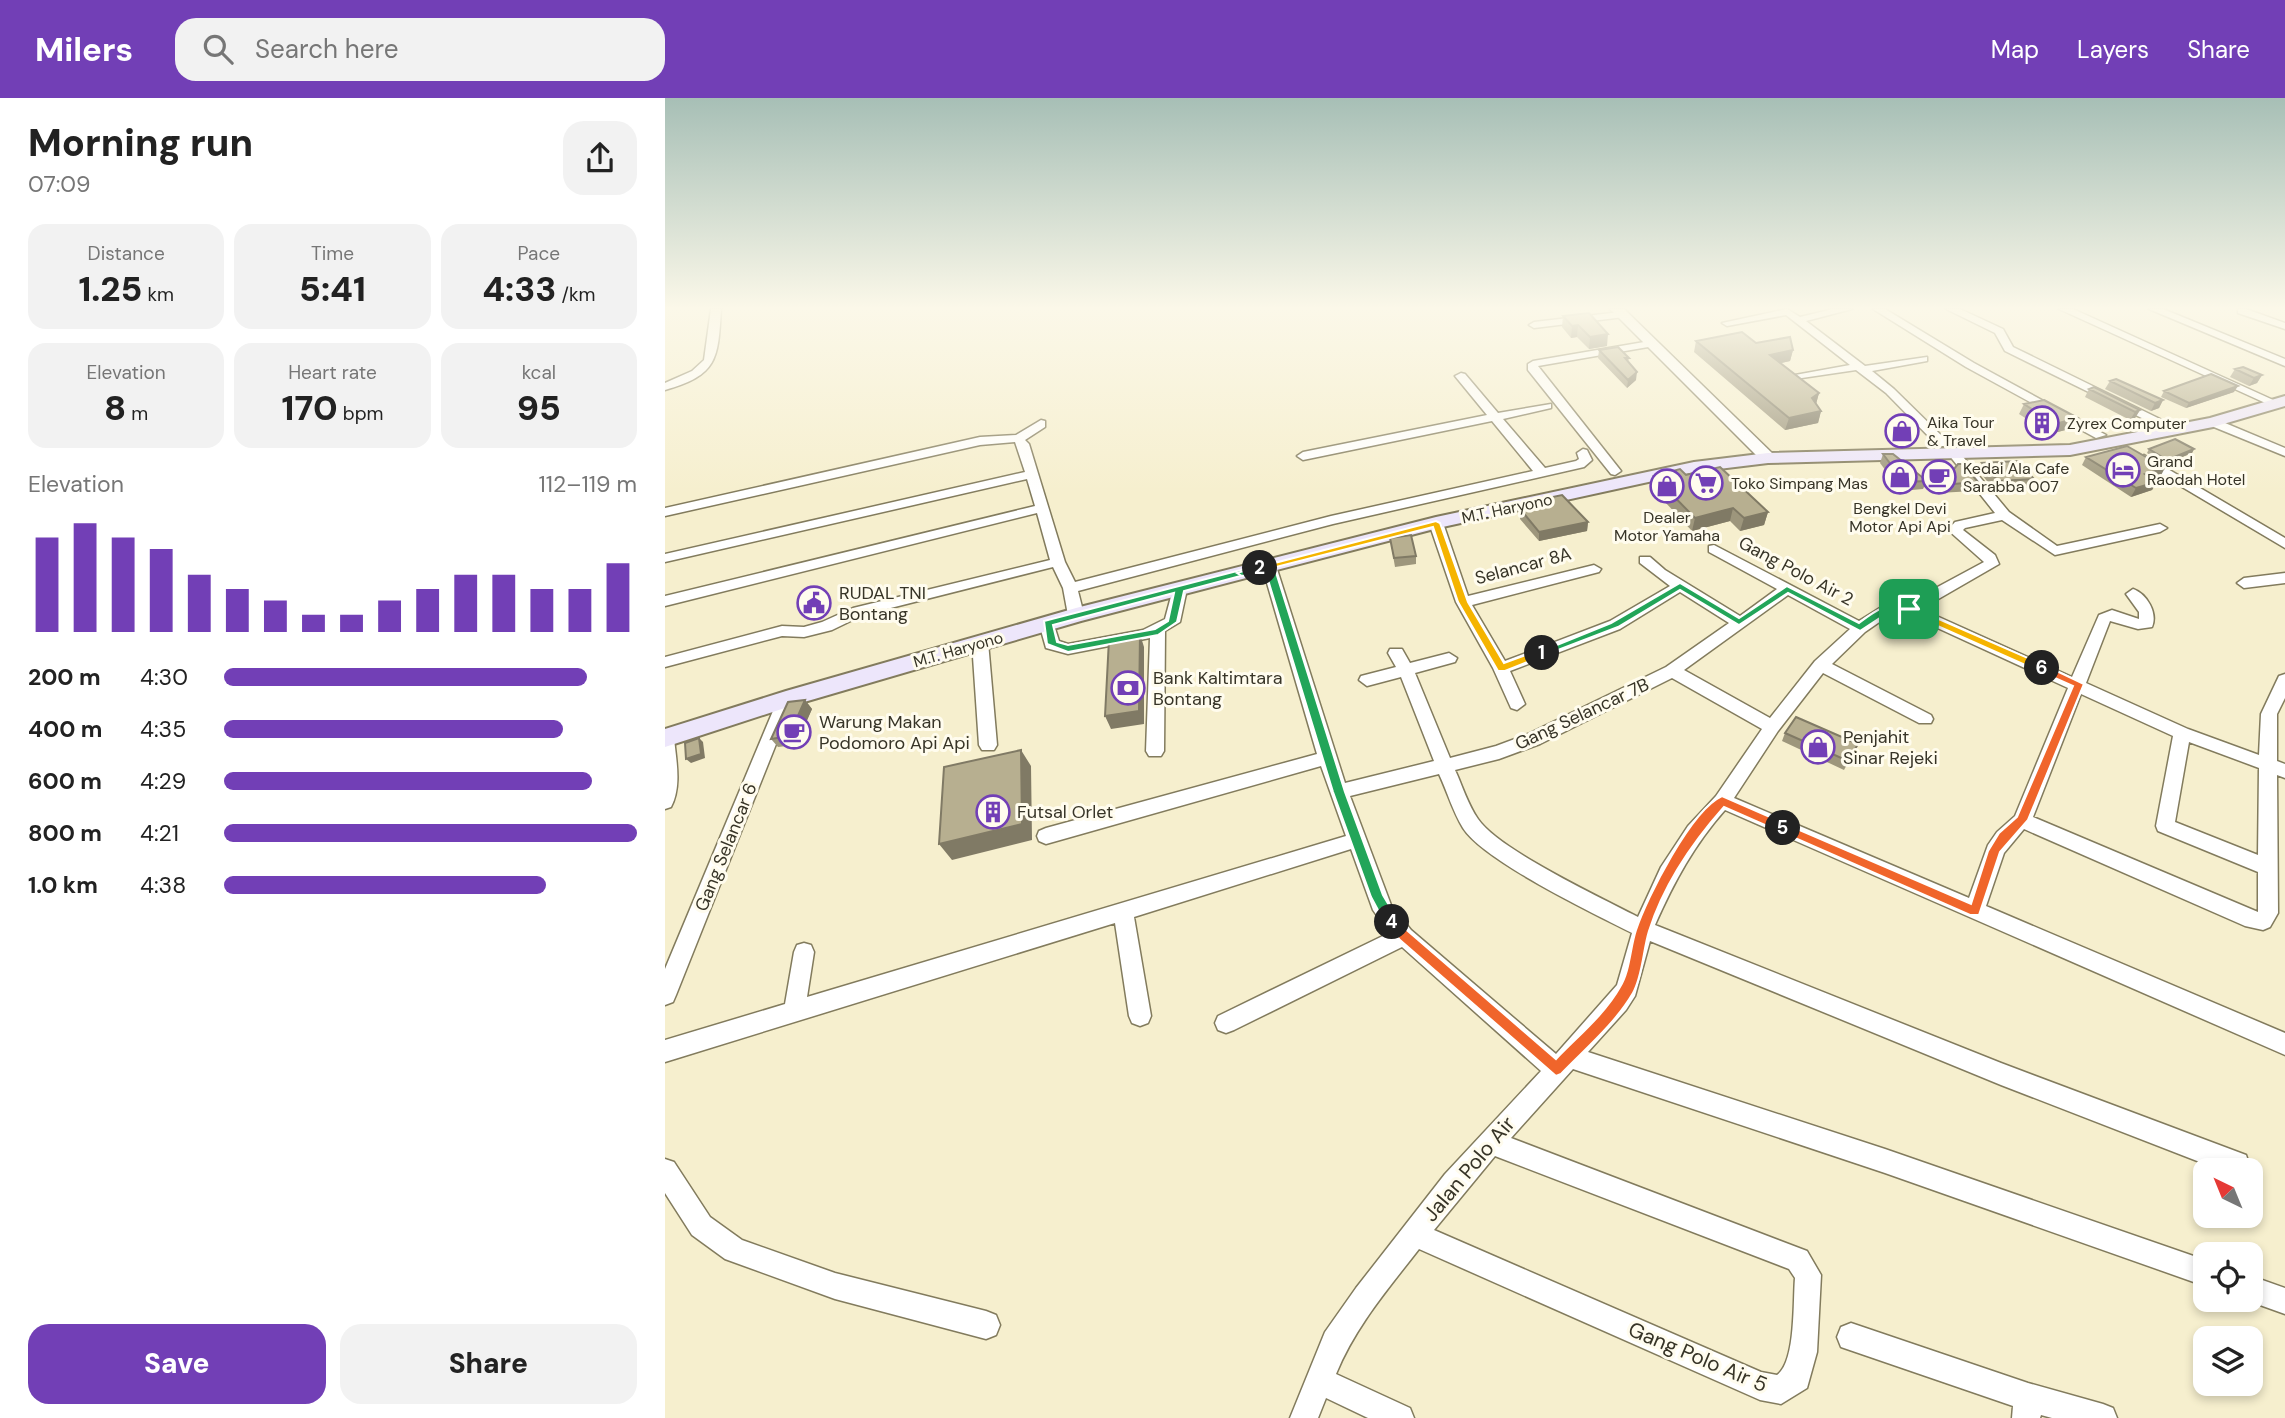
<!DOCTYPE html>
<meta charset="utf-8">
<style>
:root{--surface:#fff;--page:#f2f2f2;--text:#222;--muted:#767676;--accent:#723fb6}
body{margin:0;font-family:"DM Sans",sans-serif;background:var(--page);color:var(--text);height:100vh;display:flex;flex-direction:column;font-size:26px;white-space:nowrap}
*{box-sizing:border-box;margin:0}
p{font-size:23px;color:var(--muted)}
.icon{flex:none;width:38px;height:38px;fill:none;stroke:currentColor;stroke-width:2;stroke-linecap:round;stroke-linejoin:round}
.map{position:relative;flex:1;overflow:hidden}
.side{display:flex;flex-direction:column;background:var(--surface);width:665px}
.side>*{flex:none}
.needle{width:46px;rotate:317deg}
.controls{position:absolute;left:1528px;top:1060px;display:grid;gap:14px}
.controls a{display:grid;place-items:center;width:70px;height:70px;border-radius:14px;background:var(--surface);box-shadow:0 4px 10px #0003;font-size:35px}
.pin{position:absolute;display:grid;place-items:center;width:60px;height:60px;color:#fff;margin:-30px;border-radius:14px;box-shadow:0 4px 10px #0006}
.km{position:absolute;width:35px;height:35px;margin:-18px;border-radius:50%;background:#222;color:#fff;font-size:19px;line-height:35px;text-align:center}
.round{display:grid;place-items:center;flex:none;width:74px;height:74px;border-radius:21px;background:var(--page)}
.headline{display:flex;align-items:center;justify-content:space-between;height:119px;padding:0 28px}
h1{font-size:38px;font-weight:800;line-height:52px}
.figures{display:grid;grid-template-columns:repeat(3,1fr);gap:10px;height:119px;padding:7px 28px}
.figures div{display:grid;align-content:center;border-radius:18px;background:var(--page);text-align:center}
.figures b{font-size:35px;font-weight:800}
.figures small{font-size:19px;font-weight:400}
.figures p{font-size:19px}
.chart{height:196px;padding:14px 28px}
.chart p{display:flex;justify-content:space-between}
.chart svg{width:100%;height:126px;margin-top:7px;stroke:var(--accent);stroke-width:6}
.button{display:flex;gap:14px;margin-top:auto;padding:14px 28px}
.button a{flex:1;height:80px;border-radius:21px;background:var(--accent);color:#fff;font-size:28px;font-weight:800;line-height:80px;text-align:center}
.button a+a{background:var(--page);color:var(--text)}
ul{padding:0 28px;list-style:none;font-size:23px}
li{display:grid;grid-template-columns:112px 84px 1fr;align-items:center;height:52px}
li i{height:18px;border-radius:9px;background:var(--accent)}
header{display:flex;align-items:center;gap:42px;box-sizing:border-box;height:98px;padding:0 35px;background:var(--accent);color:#fff}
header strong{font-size:33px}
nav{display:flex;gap:38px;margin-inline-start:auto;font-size:24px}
.search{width:490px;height:63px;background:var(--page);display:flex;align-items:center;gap:18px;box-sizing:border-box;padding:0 24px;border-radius:21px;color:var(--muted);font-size:26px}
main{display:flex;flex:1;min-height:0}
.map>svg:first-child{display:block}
</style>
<header>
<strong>Milers</strong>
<div class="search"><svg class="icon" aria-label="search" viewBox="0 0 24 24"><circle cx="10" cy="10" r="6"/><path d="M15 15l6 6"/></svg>Search here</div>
<nav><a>Map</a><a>Layers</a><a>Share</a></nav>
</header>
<main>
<section class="side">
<div class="headline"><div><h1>Morning run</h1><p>07:09</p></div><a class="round"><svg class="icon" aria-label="share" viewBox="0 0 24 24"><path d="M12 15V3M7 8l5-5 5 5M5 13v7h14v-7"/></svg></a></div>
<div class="figures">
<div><p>Distance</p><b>1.25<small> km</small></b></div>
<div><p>Time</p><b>5:41</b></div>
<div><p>Pace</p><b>4:33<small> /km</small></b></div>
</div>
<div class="figures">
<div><p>Elevation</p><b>8<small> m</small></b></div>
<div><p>Heart rate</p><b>170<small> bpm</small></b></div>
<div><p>kcal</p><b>95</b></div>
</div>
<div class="chart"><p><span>Elevation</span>112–119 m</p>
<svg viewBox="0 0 160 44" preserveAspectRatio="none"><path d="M5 44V11M15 44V6M25 44V11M35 44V15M45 44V24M55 44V29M65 44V33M75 44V38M85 44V38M95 44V33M105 44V29M115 44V24M125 44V24M135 44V29M145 44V29M155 44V20"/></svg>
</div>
<ul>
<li><b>200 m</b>4:30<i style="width:88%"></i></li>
<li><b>400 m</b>4:35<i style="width:82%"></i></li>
<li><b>600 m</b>4:29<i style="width:89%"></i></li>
<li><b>800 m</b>4:21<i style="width:100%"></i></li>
<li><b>1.0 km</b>4:38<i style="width:78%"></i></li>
</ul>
<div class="button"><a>Save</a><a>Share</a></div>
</section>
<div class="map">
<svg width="1620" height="1320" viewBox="0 0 1620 1320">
<rect width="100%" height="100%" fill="#f6efce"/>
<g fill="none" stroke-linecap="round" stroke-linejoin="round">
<defs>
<path id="minor" d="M46 211H56C53 261 53 277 0 292V285L27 273 39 262Z
M1122 211 1135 219 1168 211H1187L1141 223 1200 268 1262 259V263L1207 273 1229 291 1281 342V348H1273L1221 295 1191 272 1130 281V277L1185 267 1121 217 1062 228 1057 225Z
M1208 211H1220L1309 265 1441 337 1431 340 1301 269Z
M1281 211H1295L1338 231 1348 249 1499 323 1489 326 1340 253 1330 235Z
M1394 211H1408L1617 306 1607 308Z
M1484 211H1498L1620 261V268Z
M1573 211H1581L1620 225V231L1573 215Z
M955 214 960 217 959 219 869 230 864 227 869 224Z
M985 243 990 246 989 248 873 268 956 373 950 377 946 376 863 272V266L868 263Z
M796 275 800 276 833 315 886 306V310L838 321 880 370 911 363 914 361 912 355 918 351 922 352 927 362 919 369 668 426 413 493 419 517 411 522 403 517 398 490 388 469 198 517 167 532 139 539 117 538 0 569V559L117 528 139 529 157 524 188 510 385 462 372 415 0 508V498L370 408 362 381 0 464V456L360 374 350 344 315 347 0 418V410L315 339 351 337 376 322 380 323V329L360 342 364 346 400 464 410 484 666 418 868 373 827 323 638 362 632 358 638 354 822 317 790 278Z
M1548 320 1620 350V358L1544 327 1542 324Z
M1290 353 1294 354 1344 414 1392 448 1495 426 1502 430 1495 434 1390 457 1337 422 1300 430 1298 432 1330 457 1334 466 1256 511 1407 579 1434 517 1447 512 1474 521V514L1461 496 1468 491C1482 496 1493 515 1487 529L1473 531 1445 523 1421 585 1523 631 1594 657 1596 616 1614 578 1620 576V600L1612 616V663L1620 666V680L1612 677 1613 815 1605 829 1598 832 1580 828 1359 731 1339 755 1321 808 1620 935V957L1060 712C1029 747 1009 784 990 827L1336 965 1581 1057 1584 1066 1581 1073H1558L1336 987 985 843 970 898 961 912 923 954 1220 1051 1540 1162V1188L1220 1075 908 971 846 1040 1142 1153 1156 1177 1152 1254 1142 1290 1116 1306 1095 1302 754 1151C723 1191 690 1229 671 1276L745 1310 749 1320H703L661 1300 653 1320H625L660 1234 691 1190 780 1076 876 973 737 849 569 932 561 935 553 932 550 925 553 918 724 835 708 812 686 751 469 819 486 918 483 925 475 928 467 925 464 918 450 825 0 964V942L120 906 129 854 132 847 139 845 146 847 149 854 142 899 681 738 656 668 381 746 374 743 372 738 374 733 381 730 652 656 597 468 599 465 604 464 611 468 680 685 769 663 736 579 702 588 694 582 696 578 731 569 723 555 725 551H737L745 565 784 555 792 560 790 564 750 575 785 660 831 648 863 636 1001 569 1064 525 1015 494 955 531 845 573 860 606 852 612 846 610 828 570 791 504 764 425 766 422H776L778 425 803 498 929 467 936 471 934 474 807 507 840 563 945 523 1005 488 975 465V459H985L1000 472 1075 518 1112 491 1044 454V448L1049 447 1194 523 1218 508 1241 506 1319 464 1283 432 1290 424 1330 415 1284 357ZM1123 497 1185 531 1150 563 1105 620 1019 572ZM1226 516H1242L1403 590 1350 718 1332 734 1323 747 1304 800 1069 700 1113 633 1158 575 1254 625H1266L1268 621 1266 617 1167 566 1200 534ZM1007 580 1097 631 1051 698 1023 728 996 769 973 819C937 800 834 752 813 721 803 707 797 687 790 672L834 661 875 646ZM1416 596 1508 638 1491 728 1493 733 1593 774V814L1368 719ZM1524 644 1594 670 1593 757 1510 724ZM774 676C782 693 788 714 798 730 819 763 928 815 967 835L952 887 891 956 746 832 726 807 685 698ZM830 1058 1124 1171 1130 1180C1128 1203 1131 1264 1112 1277L1096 1274 769 1132Z
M1479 357 1620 440V450L1475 364 1473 361Z
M1620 475V485L1579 490 1572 485 1579 480Z
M515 486 522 491 515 524 500 533 499 653 496 658H484L481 653 485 540 403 556 381 550 374 525 382 520 387 521 394 543 403 546 478 532 500 521 508 491Z
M315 539 323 544 332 647 329 652H317L314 647 307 544Z
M121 595 129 601 11 897 8 904 0 907V871L113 601Z
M0 634 6 636 9 640C11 662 17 688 6 709L0 711Z
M0 1061 9 1064 45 1119 77 1142 170 1175 321 1213 331 1217 335 1227 331 1237 321 1241 170 1201 60 1161 27 1137 0 1095Z
M1586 1178 1620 1190V1216L1581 1202H1586Z
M1186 1225 1363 1285 1438 1306 1448 1310 1452 1320H1387L1376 1317 1375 1320H1347L1348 1308 1176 1249 1172 1239 1176 1229Z"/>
<path id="tertiary" d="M945 211H959L1109 357 1111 360 1109 363H1097Z"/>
<path id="secondary" d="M1620 298V308L1548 329 1405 357 1103 365 1029 374 773 430 416 523 129 607 0 649V631L121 593 411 510 771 419 1029 364 1103 355 1405 347 1545 320Z"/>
</defs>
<!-- minor casing -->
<use href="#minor" stroke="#827b5d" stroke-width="3"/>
<!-- tertiary casing -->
<use href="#tertiary" stroke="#827b5d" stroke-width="3"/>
<!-- secondary casing -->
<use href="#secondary" stroke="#827b5d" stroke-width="4"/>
<!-- minor -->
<use href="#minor" fill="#fff" fill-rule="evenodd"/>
<!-- tertiary -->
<use href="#tertiary" fill="#fff" fill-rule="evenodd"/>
<!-- secondary -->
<use href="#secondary" fill="#ede6fb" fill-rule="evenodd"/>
</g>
<!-- wall -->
<path fill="#9d967c" d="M898 218 942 248 924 251 912 239 906 240 897 229Z
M1031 243 1128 252 1125 263 1116 265 1154 295 1151 306 1156 313 1153 325 1120 332 1029 254Z
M934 252 964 260 963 264 971 282 962 290 933 260Z
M1570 271 1597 277 1592 285 1584 288 1565 279Z
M1445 283 1498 302 1494 310 1486 313 1440 291Z
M1424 291 1475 312 1470 320 1465 322 1420 299Z
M1499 293 1569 294 1521 310 1496 299Z
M1359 306 1413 320 1408 330 1385 336 1354 316Z
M1484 351H1529L1527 355 1500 366 1482 355Z
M1218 356 1262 383 1258 391 1236 393 1215 365Z
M1421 359 1495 379 1487 381 1492 384 1487 392 1466 399 1417 367Z
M1317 365 1369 381 1365 390 1329 392 1314 373Z
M1021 377 1103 414 1099 427 1075 433 1065 423 1027 433 987 390 989 378Z
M1313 384 1309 393 1273 395 1276 387Z
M878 401 923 424 922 433 874 443 855 421 856 412 878 407Z
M725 440 751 458V466L730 469Z
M140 602 147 611 131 647 113 649 106 641Z
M1120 635 1193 646 1179 672 1117 643Z"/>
<!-- shaded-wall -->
<path fill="#807a65" d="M913 227 912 239 906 240 907 228Z
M943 236 942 248 924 251 925 239Z
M1128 252 1125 263 1103 268 1105 257Z
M972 274 971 282 962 290 963 282Z
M1597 277 1592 285 1584 288 1589 280Z
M1573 288 1569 294 1521 310 1524 305Z
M1154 295 1151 306 1147 300Z
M1498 302 1494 310 1486 313 1490 305Z
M1475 312 1470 320 1465 322 1470 314Z
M1156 313 1153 325 1120 332 1124 320Z
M1413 320 1408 330 1385 336 1390 326Z
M1529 351 1527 355 1500 366 1502 362Z
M1500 370 1495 379 1475 385 1480 376Z
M1492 384 1487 392 1466 399 1471 390Z
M1068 410 1065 423 1027 433 1030 420Z
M1103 414 1099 427 1075 433 1079 420Z
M923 424 922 433 874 443V434Z
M475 536 479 549V626L446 631 440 618Z
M140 602 147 611 131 647 124 638Z
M34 640 38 644 40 660 26 665 21 661Z
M356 652 366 668 367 742 287 762 274 746Z"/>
<!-- building -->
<path fill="#b7af90" stroke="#807a65" stroke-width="2" d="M924 215 943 236 925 239 913 227 907 228 898 218Z
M1077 234 1091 245 1125 239 1128 252 1105 257 1154 295 1147 300 1156 313 1124 320 1031 243Z
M953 249 964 260H960L972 274 963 282 934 252Z
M1578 269 1597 277 1589 280 1570 271Z
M1546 276 1573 288 1524 305 1499 293Z
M1451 281 1498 302 1490 305 1445 283Z
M1429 289 1475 312 1470 314 1424 291Z
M1379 302 1413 320 1390 326 1359 306Z
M1510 341 1529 351 1502 362 1484 351Z
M1462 348 1500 370 1480 376 1492 384 1471 390 1421 359Z
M1218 356H1228L1262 383 1239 384Z
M1353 363 1369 381 1333 383 1317 365Z
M1293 366H1298L1313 384 1276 387Z
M1055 369 1103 414 1079 420 1068 410 1030 420 989 378 1015 371 1021 377Z
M897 397 923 424 874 434 856 412 882 405 878 401Z
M746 437 751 458 729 460 725 440Z
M475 536 474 613 440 618 444 541Z
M140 602 124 638 106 641 123 604Z
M1131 619 1193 646 1183 663 1120 635Z
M34 640 36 656 21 661 20 645Z
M356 652 357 726 274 746 279 669Z"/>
<!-- sky -->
<linearGradient id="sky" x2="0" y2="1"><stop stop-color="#a7bfb6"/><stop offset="0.53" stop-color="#fbf8e9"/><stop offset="1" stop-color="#fbf8e9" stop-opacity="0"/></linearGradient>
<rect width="1620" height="396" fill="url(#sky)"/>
<!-- split-1 -->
<path fill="#22a559" stroke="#fff" stroke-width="2" d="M1015 485 1074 520 1122 488 1194 525C1209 513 1230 499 1249 511L1244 515 1224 514 1195 533 1123 495 1074 527 1015 492 953 529 880 557 872 555 946 525Z"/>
<!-- split-2 -->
<path fill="#f5b400" stroke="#fff" stroke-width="2" d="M771 423 775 425 803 504 839 565 877 551 882 555 880 557 840 573H833L793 504 768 429 595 473 590 470Z"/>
<!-- split-3 -->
<path fill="#22a559" stroke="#fff" stroke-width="2" fill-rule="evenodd" d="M595 467 598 468V472L519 493 512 524 493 537 403 554 382 546 379 523ZM509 495 503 523 490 531 403 547 392 544 388 527Z"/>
<!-- split-4 -->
<path fill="#22a559" stroke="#fff" stroke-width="2" d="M604 465 609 468 680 694 718 797 734 824 727 830 722 829 706 799 668 694 600 472 577 478 572 475Z"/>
<!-- split-5 -->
<path fill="#f0652b" stroke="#fff" stroke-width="2" d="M1057 698 1123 727 1125 730 1118 735 1059 709C1027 745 999 786 984 833 978 852 978 877 968 895 950 926 920 951 896 976L891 978 735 842 721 824 727 819 744 834 891 961C912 939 940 916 955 889 965 873 965 850 971 832 982 799 1026 712 1057 698Z"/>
<!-- split-6 -->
<path fill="#f0652b" stroke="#fff" stroke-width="2" d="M1377 566 1419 586 1363 722 1335 754 1314 817H1305L1114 733V727H1123L1306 806 1323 753 1334 735 1352 719 1408 588 1374 573 1372 570Z"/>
<!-- split-7 -->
<path fill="#f5b400" stroke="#fff" stroke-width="2" d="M1244 508 1381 568 1382 570 1374 573 1241 514V509Z"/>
<!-- icons -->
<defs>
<symbol id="building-ring" viewBox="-11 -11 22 22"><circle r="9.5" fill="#fffcee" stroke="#723fb6" stroke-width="1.5"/><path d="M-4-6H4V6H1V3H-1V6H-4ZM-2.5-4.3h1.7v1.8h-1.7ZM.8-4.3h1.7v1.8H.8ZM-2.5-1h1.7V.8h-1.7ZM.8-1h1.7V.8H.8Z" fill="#723fb6"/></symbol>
<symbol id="shop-ring" viewBox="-11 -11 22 22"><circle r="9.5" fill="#fffcee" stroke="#723fb6" stroke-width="1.5"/><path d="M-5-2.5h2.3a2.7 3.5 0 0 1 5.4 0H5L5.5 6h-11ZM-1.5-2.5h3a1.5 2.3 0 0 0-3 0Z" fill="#723fb6"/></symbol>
<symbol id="hotel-ring" viewBox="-11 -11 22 22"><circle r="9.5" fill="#fffcee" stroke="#723fb6" stroke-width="1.5"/><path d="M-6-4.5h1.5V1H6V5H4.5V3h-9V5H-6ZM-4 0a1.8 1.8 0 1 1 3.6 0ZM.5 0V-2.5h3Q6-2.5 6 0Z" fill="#723fb6"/></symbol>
<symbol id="cafe-ring" viewBox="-11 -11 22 22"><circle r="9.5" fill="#fffcee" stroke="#723fb6" stroke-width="1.5"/><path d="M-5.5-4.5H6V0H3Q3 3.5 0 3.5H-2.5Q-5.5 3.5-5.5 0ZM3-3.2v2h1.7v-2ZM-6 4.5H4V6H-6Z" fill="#723fb6"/></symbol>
<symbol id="supermarket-ring" viewBox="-11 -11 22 22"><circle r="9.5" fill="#fffcee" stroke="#723fb6" stroke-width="1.5"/><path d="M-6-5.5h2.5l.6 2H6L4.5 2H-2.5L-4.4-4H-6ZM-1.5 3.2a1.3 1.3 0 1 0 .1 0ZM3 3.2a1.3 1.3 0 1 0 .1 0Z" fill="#723fb6"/></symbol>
<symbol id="civic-ring" viewBox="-11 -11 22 22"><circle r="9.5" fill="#fffcee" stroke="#723fb6" stroke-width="1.5"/><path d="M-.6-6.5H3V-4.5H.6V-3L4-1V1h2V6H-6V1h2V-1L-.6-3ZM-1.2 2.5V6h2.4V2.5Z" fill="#723fb6"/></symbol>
<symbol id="bank-ring" viewBox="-11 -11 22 22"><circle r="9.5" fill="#fffcee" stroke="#723fb6" stroke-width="1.5"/><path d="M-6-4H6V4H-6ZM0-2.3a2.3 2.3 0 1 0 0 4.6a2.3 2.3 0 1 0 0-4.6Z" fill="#723fb6"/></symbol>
</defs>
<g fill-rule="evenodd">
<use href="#building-ring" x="1358" y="306" width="38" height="38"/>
<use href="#shop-ring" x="1218" y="314" width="38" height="38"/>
<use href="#hotel-ring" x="1439" y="353" width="38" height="38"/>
<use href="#shop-ring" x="1216" y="360" width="38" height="38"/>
<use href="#cafe-ring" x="1255" y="360" width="38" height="38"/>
<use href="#supermarket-ring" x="1022" y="366" width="38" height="38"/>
<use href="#shop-ring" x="983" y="369" width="38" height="38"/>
<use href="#civic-ring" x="130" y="486" width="38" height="38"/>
<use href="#bank-ring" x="444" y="571" width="38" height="38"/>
<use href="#cafe-ring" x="110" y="615" width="38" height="38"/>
<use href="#shop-ring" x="1134" y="630" width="38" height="38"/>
<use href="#building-ring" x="309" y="695" width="38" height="38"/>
</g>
<g text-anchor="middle" stroke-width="6" stroke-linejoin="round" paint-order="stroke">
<!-- far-poi labels -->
<g font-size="16" fill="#373427" stroke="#fffcee" text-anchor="start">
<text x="1262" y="330">Aika Tour<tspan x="1262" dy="18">&amp; Travel</tspan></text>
<text x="1402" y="331">Zyrex Computer</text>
<text x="1482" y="369">Grand<tspan x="1482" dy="18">Raodah Hotel</tspan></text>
<text x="1298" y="376">Kedai Ala Cafe<tspan x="1298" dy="18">Sarabba 007</tspan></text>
<text x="1066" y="391">Toko Simpang Mas</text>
<text x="1235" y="416" text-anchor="middle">Bengkel Devi<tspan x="1235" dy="18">Motor Api Api</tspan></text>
<text x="1002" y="425" text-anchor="middle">Dealer<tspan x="1002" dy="18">Motor Yamaha</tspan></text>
</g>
<!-- far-street labels -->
<g font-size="16" fill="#373427" stroke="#fffcee">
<text transform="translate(842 410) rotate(-12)" y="6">M.T. Haryono</text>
<text transform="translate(293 551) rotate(-16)" y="6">M.T. Haryono</text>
</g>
<!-- street labels -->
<g font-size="18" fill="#373427" stroke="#fffcee">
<text transform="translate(858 468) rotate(-15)" y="6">Selancar 8A</text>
<text transform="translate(1131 473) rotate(28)" y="6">Gang Polo Air 2</text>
<text transform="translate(917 616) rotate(-25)" y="6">Gang Selancar 7B</text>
<text transform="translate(61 749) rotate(-68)" y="6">Gang Selancar 6</text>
</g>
<!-- poi labels -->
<g font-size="18" fill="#373427" stroke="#fffcee" text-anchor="start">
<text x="174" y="501">RUDAL TNI<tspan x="174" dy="21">Bontang</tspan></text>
<text x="488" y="586">Bank Kaltimtara<tspan x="488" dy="21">Bontang</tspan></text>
<text x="154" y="630">Warung Makan<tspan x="154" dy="21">Podomoro Api Api</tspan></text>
<text x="1178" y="645">Penjahit<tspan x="1178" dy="21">Sinar Rejeki</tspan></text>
<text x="352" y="720">Futsal Orlet</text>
</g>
<!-- near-street labels -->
<g font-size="21" fill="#373427" stroke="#fffcee">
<text transform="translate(804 1071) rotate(-50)" y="7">Jalan Polo Air</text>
<text transform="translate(1033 1259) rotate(23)" y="7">Gang Polo Air 5</text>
</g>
</g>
</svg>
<div class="controls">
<a><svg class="needle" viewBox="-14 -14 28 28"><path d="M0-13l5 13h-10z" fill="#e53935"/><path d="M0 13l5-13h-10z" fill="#767676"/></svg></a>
<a><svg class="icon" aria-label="locate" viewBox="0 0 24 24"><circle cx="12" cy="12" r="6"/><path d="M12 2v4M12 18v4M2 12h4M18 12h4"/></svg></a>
<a><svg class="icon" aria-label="layers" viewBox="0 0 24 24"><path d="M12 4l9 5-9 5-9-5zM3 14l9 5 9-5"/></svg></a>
</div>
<div class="pin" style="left:1244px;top:511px;background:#1e9e55"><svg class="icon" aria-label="arrive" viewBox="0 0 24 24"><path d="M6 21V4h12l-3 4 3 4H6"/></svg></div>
<b class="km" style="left:877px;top:555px">1</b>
<b class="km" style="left:595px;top:470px">2</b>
<b class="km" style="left:727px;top:824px">4</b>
<b class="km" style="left:1118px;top:730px">5</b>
<b class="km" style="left:1377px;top:570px">6</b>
</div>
</main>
